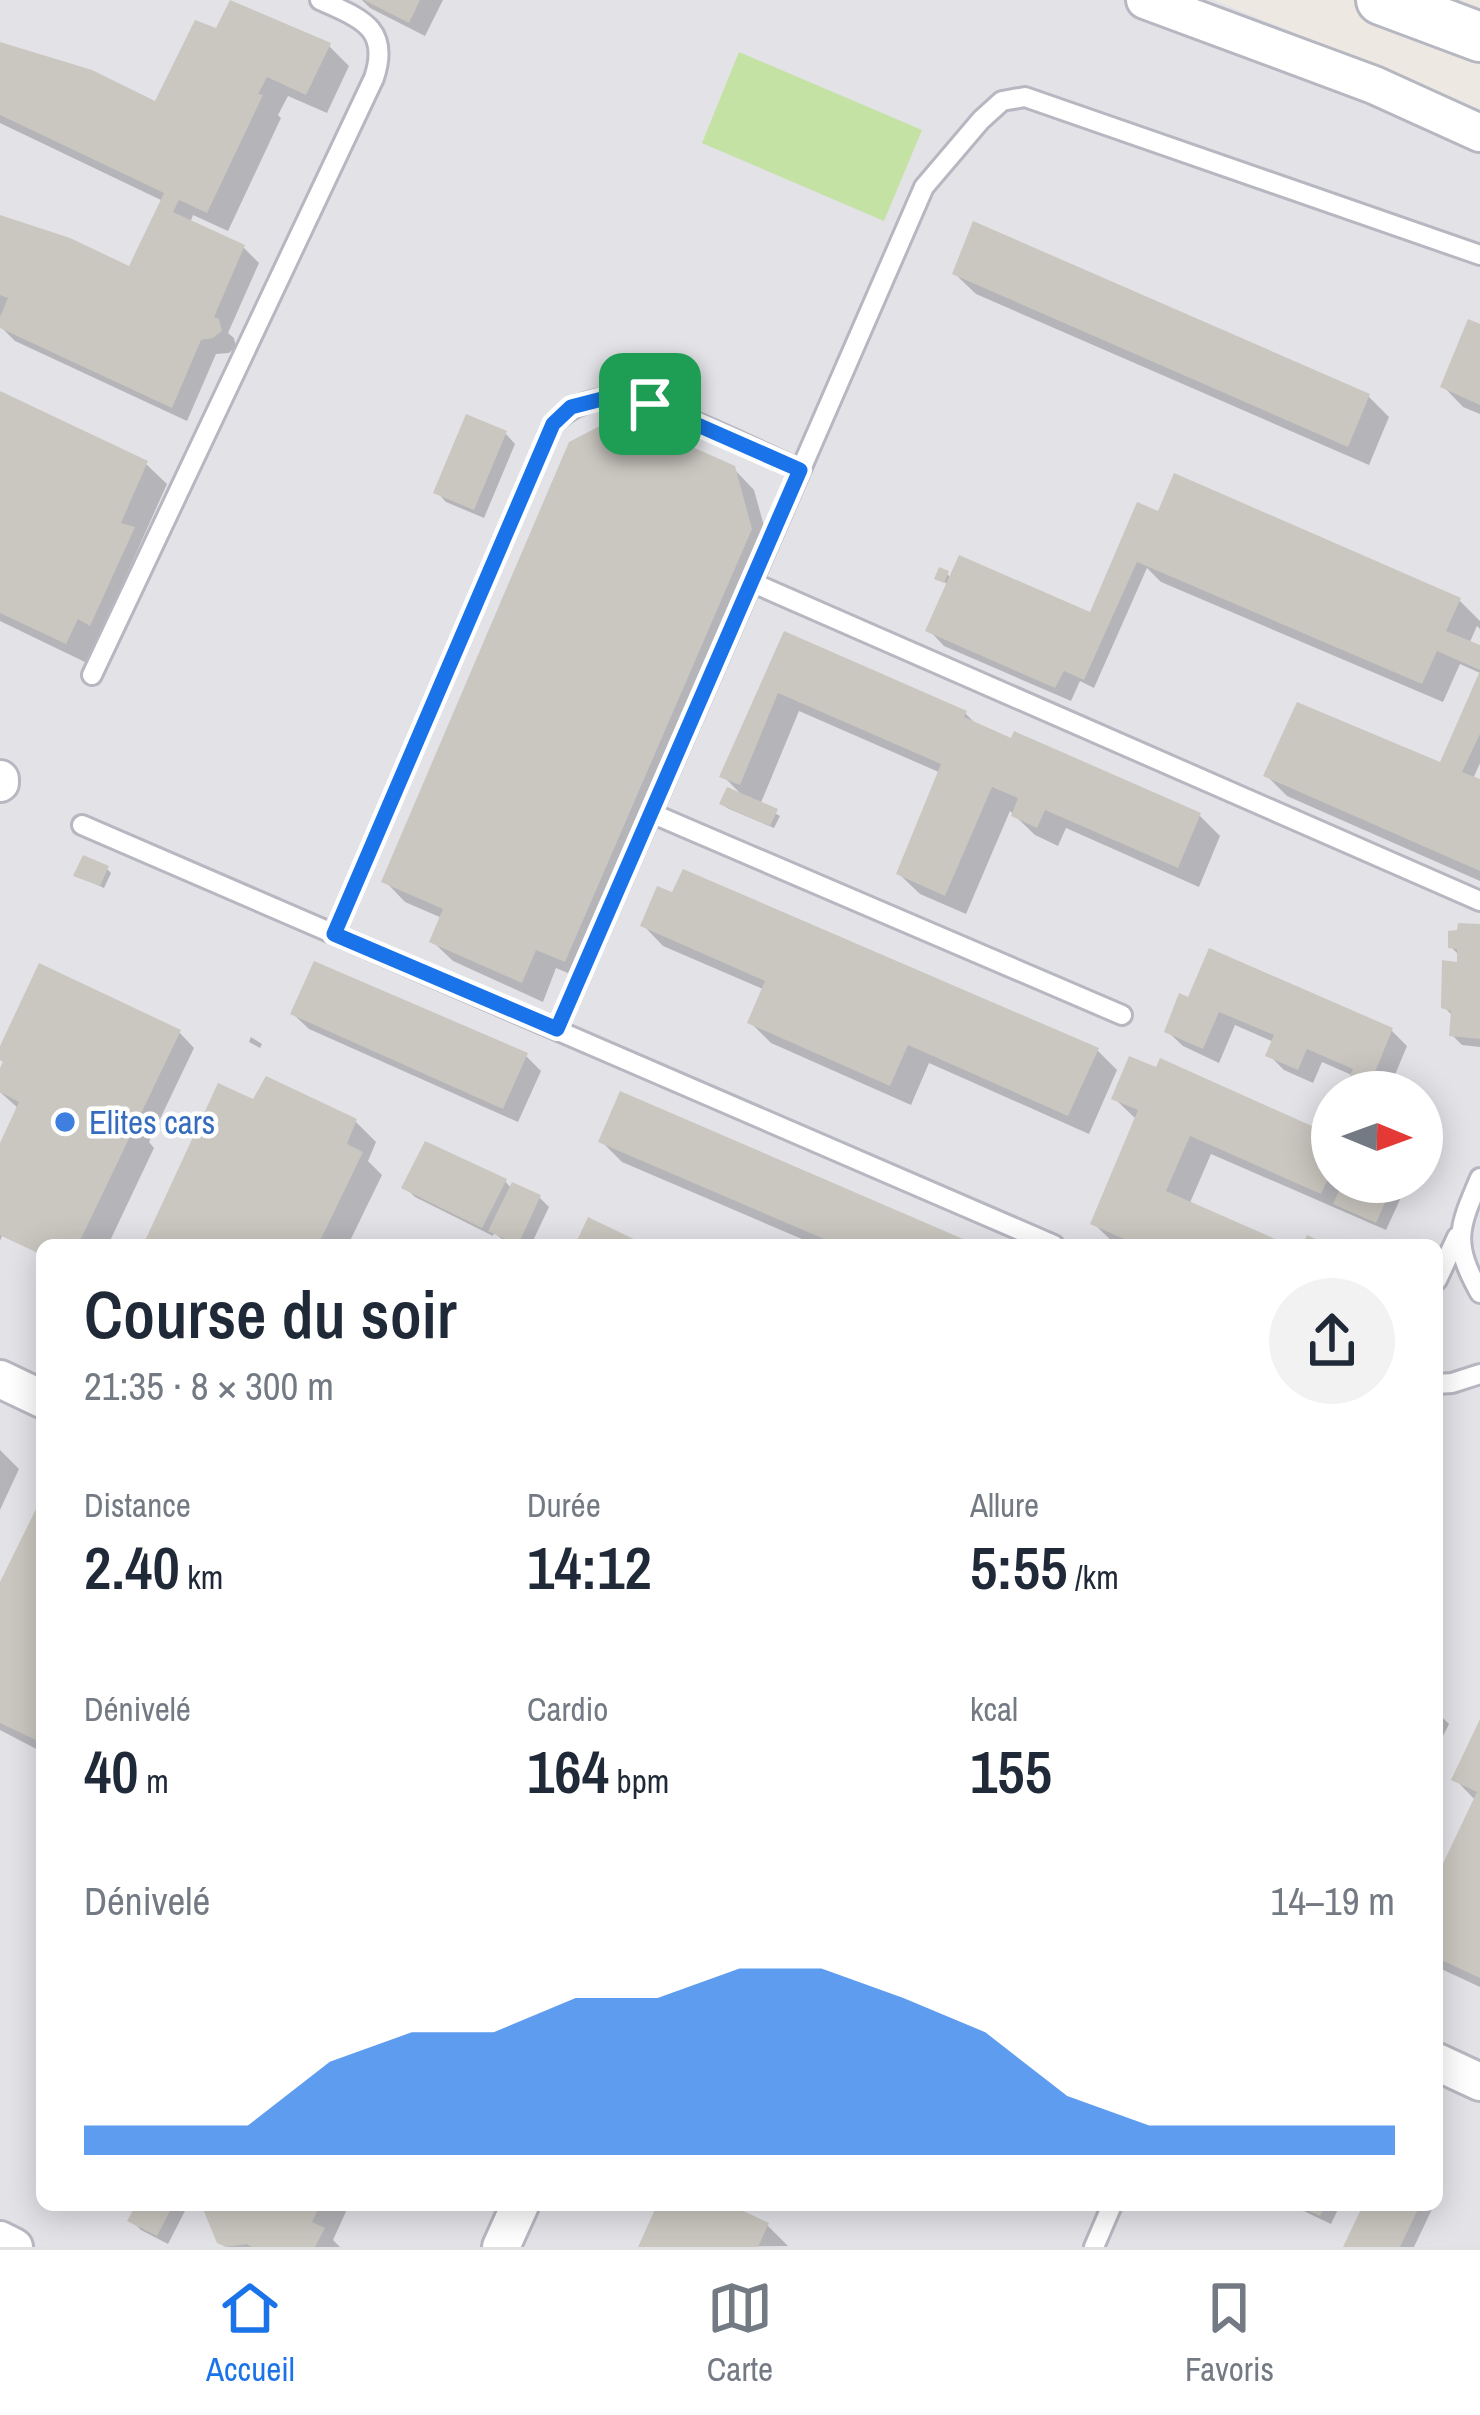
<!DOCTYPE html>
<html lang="fr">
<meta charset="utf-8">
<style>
:root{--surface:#fff;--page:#f2f2f3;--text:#1f2937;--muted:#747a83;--line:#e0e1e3;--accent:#1a73e8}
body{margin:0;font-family:"Archivo Narrow",sans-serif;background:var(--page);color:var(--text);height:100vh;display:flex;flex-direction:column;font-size:45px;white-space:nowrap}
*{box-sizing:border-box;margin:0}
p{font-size:39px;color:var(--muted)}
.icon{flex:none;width:66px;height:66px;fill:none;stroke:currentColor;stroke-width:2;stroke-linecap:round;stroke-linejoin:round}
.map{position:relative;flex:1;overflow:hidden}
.sheet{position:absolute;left:36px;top:1239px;width:1407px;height:972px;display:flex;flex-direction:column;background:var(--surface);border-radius:18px;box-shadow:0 6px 30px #0003}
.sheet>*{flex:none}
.needle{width:78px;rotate:91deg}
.buttons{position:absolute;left:1311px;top:1071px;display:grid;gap:24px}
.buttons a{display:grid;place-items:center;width:132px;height:132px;border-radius:50%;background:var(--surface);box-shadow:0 6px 30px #0003;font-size:60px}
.pin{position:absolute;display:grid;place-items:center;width:102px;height:102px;color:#fff;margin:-51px;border-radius:24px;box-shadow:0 6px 18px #0006}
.round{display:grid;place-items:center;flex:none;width:126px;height:126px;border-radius:63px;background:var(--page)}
.head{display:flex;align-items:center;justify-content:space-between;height:204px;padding:0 48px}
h1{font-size:66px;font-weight:600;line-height:90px}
.stats{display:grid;grid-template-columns:repeat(3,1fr);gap:18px;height:204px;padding:12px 48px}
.stats div{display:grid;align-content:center}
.stats b{font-size:60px;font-weight:600}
.stats small{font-size:33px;font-weight:400}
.stats p{font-size:33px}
.chart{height:336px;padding:24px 48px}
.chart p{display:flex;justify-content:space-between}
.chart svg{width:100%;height:216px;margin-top:12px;fill:var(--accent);opacity:.7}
.dock{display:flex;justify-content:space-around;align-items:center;height:168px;border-top:3px solid var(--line);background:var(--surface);font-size:33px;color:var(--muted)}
.dock a{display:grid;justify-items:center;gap:6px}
.dock .selected{color:var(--accent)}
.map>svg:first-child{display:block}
</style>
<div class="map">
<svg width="1480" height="2247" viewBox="0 0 1480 2247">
<rect width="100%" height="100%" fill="#ede9e2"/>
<!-- industrial -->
<path fill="#e3e2e7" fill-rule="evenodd" d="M0 0H1214L1480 109V2247H0ZM1332 1092H1422V1182H1332ZM42 1245H1437V2205H42Z"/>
<!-- pitch -->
<path fill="#c3e2a4" d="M739 52 922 130 884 221 702 143Z"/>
<!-- shadow -->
<path fill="#0003" d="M362 0H443L425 36 370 8Z
M217 32 329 46 349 66 327 113 288 96 278 115 281 118 228 231 193 215 190 223 244 248 259 263 228 333 234 338 236 347 229 353 216 354 187 421 15 341 0 326V217L131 270 163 201 0 123V45L156 105Z
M955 274 1369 397 1389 417 1369 465 976 294Z
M1480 328V414L1463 407 1443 386Z
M0 395 146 464 167 484 87 663 0 621Z
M506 434 515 444 484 518 446 502 437 492Z
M733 468 754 490 771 551 586 981 556 968 543 1002 453 961 432 941 442 918 405 902 385 881Z
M1139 506 1459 600 1480 621V629L1477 626 1469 644 1480 648V673L1460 664 1443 702 1161 582 1147 568 1094 688 1080 681 1071 701 944 646 929 630 949 585 937 578 947 574 952 579 1091 615Z
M785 635 965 713 979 727 1200 816 1220 836 1199 887 1066 828 1058 846 1035 835 1010 811 966 914 920 894 899 874 941 773 799 711 760 805 780 816 774 828 727 808 723 804 743 796 723 776Z
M1480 678V763L1473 779 1480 782V881L1287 796 1267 776 1452 771Z
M107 869 111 873 104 888 76 875Z
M643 925 1097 1050 1117 1070 1089 1134 929 1063 911 1105 771 1043 750 1022 765 990 663 946Z
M1480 927V1047L1462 1045 1452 1035 1453 1016 1444 1007 1459 965 1460 956 1451 947Z
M1180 997 1392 1031 1407 1046 1392 1082 1406 1092H1347L1354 1076 1322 1062 1313 1083 1284 1070 1269 1055 1274 1042 1235 1025 1219 1063 1183 1046 1167 1031Z
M293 1014 526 1056 541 1071 518 1122 309 1029Z
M179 1032 194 1048 149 1142 154 1148 108 1245H42V1254L2 1236 0 1241V1150L19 1109 0 1092V1076L5 1064 0 1059V1053Z
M251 1037 262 1044 260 1048 249 1042Z
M1114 1098 1332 1138V1182H1408L1386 1230 1211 1154 1189 1205 1281 1245H1116L1094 1224 1135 1118Z
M255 1103 356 1122 376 1142 368 1161 382 1175 348 1245H146Z
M602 1142 969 1245H816L622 1162Z
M505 1181 512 1189 539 1197 549 1207 531 1245H510L494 1233 493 1236 415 1197 405 1187Z
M0 1450 19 1469 0 1510Z
M42 1503V1752L0 1730V1589Z
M1437 1712 1449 1724 1437 1748Z
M1480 1726V1987L1437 1967V1883L1476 1801 1455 1779Z
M139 2205H188L168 2244 141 2230 131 2220Z
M221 2205H349L333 2240 340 2247H226L220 2241Z
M660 2205H724L768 2226 788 2246 641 2247Z
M1291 2205H1340L1331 2224Z
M1367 2205H1434L1414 2247H1347Z"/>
<!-- building -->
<path fill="#cac7c0" d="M230 0 331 43 306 95 267 77 258 94 263 95 207 213 179 200 173 212 245 245 214 317 219 319 222 331 213 338 201 340 172 408 0 328V317L8 298 0 295V215L70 238 129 266 164 193 0 115V42L92 70 155 101 195 20 216 28Z
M364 0H420L409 23Z
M973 221 1370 394 1348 447 952 274Z
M1468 319 1480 324V405L1440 387Z
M0 391 148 461 121 523 135 527 90 626 78 619 66 644 0 613Z
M466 414 507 431 474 510 433 493Z
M621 415 735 466 752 529 565 962 536 950 522 983 429 942 443 909 381 882 569 442Z
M1174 473 1461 598 1446 631 1480 645V670L1437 651 1422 684 1137 562 1084 680 1064 671 1055 688 925 631 959 555 1090 612 1137 502 1158 511Z
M939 567 949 571 944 583 934 579Z
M784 631 967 711 964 717 1011 738 1014 731 1201 813 1178 868 1045 810 1037 828 1011 816 1018 798 992 787 945 896 896 874 941 764 778 693 740 785 719 777Z
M1480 671V734L1462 772 1480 779V871L1263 776 1297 702 1440 762Z
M727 787 778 809 770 826 719 804Z
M83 855 109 866 100 886 73 876Z
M683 869 1099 1048 1068 1116 908 1045 890 1086 747 1023 765 981 640 926 657 886 672 892Z
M1458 923 1480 924V1039L1449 1036 1451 1011 1441 1008 1442 960 1457 962V949L1448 948V931L1457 930Z
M1209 948 1393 1028 1375 1072 1400 1082 1397 1092H1343L1353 1069 1307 1049 1298 1070 1265 1056 1274 1035 1219 1012 1203 1049 1164 1032 1179 993 1188 997Z
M314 961 528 1053 503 1109 290 1014Z
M39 963 181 1030 78 1245H42V1255L0 1235V1143L19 1102 0 1092V1068L3 1062 0 1060V1046Z
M1129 1056 1156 1067 1160 1058 1332 1135V1170L1321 1194 1190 1136 1166 1191 1289 1245H1138L1090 1224 1138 1110 1111 1099Z
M266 1076 357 1119 347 1144 363 1152 318 1245H143L218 1083 253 1099Z
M620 1091 977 1245H838L598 1142Z
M425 1141 507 1179 482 1228 401 1188Z
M512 1182 541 1195 518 1245 488 1231Z
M1343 1182H1394L1376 1223 1333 1204Z
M588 1217 646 1245H575Z
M1307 1235 1329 1245H1302Z
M42 1497V1743L0 1723V1582Z
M1480 1719V1978L1437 1958V1876L1477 1792 1451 1780Z
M136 2205H173L157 2236 127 2221Z
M213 2205H320L312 2222 325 2228 315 2247H252L247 2244 226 2247 217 2243 203 2209Z
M657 2205H731L769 2223 758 2247H638Z
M1297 2205H1326L1320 2216Z
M1363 2205H1420L1400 2247H1343Z"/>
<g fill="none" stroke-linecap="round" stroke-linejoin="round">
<defs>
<path id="service" d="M751 582 1480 901
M92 675 374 78C391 27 359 18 320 0
M651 813 1122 1015
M82 825 1054 1245
M334 934 553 424C568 410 581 402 603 399 648 393 754 450 800 470
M557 1029 924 187 981 120 1002 101 1025 97 1480 255
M1480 1178C1458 1229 1452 1243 1480 1293
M1437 1280 1457 1237
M1437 1384 1452 1383 1480 1374
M1094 2247 1112 2205"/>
<path id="minor" d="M1145 0 1374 85 1480 133
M0 783V779
M0 1379 42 1399
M1437 2062 1480 2082
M0 2240 14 2247
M501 2247 520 2205"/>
<path id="secondary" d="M1381 0 1480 37"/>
</defs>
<!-- service casing -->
<use href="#service" stroke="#b6b7c0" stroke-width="24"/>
<!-- minor casing -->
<use href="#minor" stroke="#b6b7c0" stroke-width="42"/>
<!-- secondary casing -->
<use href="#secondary" stroke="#b6b7c0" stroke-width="54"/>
<!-- service -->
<use href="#service" stroke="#fff" stroke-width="18"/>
<!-- minor -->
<use href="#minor" stroke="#fff" stroke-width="36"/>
<!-- secondary -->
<use href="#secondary" stroke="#fff" stroke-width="48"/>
</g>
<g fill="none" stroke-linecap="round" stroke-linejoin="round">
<defs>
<path id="route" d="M606 398 650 404 800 470 557 1029 334 934 553 424 571 407Z"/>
</defs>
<!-- route casing -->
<use href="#route" stroke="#fff" stroke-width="24"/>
<!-- route -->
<use href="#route" stroke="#1a73e8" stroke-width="15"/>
</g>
<!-- markers -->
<circle fill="#3f7fe0" stroke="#fff" stroke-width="4.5" cx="65" cy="1122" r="12"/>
<g text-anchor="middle" stroke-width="9" stroke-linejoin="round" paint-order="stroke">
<!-- shop labels -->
<g font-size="33" fill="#366cbe" stroke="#fff" text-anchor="start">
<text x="89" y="1134">Elites cars</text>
</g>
</g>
</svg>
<div class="buttons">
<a><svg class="needle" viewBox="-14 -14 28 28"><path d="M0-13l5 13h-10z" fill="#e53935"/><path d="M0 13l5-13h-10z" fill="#747a83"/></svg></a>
</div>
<div class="pin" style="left:650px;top:404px;background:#1e9e55"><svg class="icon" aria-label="arrive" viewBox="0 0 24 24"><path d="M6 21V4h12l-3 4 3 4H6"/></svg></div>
<section class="sheet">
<div class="head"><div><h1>Course du soir</h1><p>21:35 · 8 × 300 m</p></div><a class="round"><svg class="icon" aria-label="share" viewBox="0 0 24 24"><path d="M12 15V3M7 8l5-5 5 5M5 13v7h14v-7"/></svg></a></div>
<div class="stats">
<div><p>Distance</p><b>2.40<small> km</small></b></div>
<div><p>Durée</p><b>14:12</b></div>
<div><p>Allure</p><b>5:55<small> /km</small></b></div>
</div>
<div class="stats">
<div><p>Dénivelé</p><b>40<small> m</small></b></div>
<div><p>Cardio</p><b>164<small> bpm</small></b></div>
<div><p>kcal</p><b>155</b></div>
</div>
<div class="chart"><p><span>Dénivelé</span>14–19 m</p>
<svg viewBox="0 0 160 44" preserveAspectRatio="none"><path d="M0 44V38L10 38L20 38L30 25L40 19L50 19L60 12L70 12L80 6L90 6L100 12L110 19L120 32L130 38L140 38L150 38L160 38V44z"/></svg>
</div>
</section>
</div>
<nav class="dock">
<a class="selected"><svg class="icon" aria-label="home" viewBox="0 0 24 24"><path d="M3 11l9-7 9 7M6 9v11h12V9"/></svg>Accueil</a>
<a><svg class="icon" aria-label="map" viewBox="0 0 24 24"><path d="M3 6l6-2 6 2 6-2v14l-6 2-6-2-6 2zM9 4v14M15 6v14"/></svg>Carte</a>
<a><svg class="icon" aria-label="saved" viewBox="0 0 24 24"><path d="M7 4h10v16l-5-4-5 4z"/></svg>Favoris</a>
</nav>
